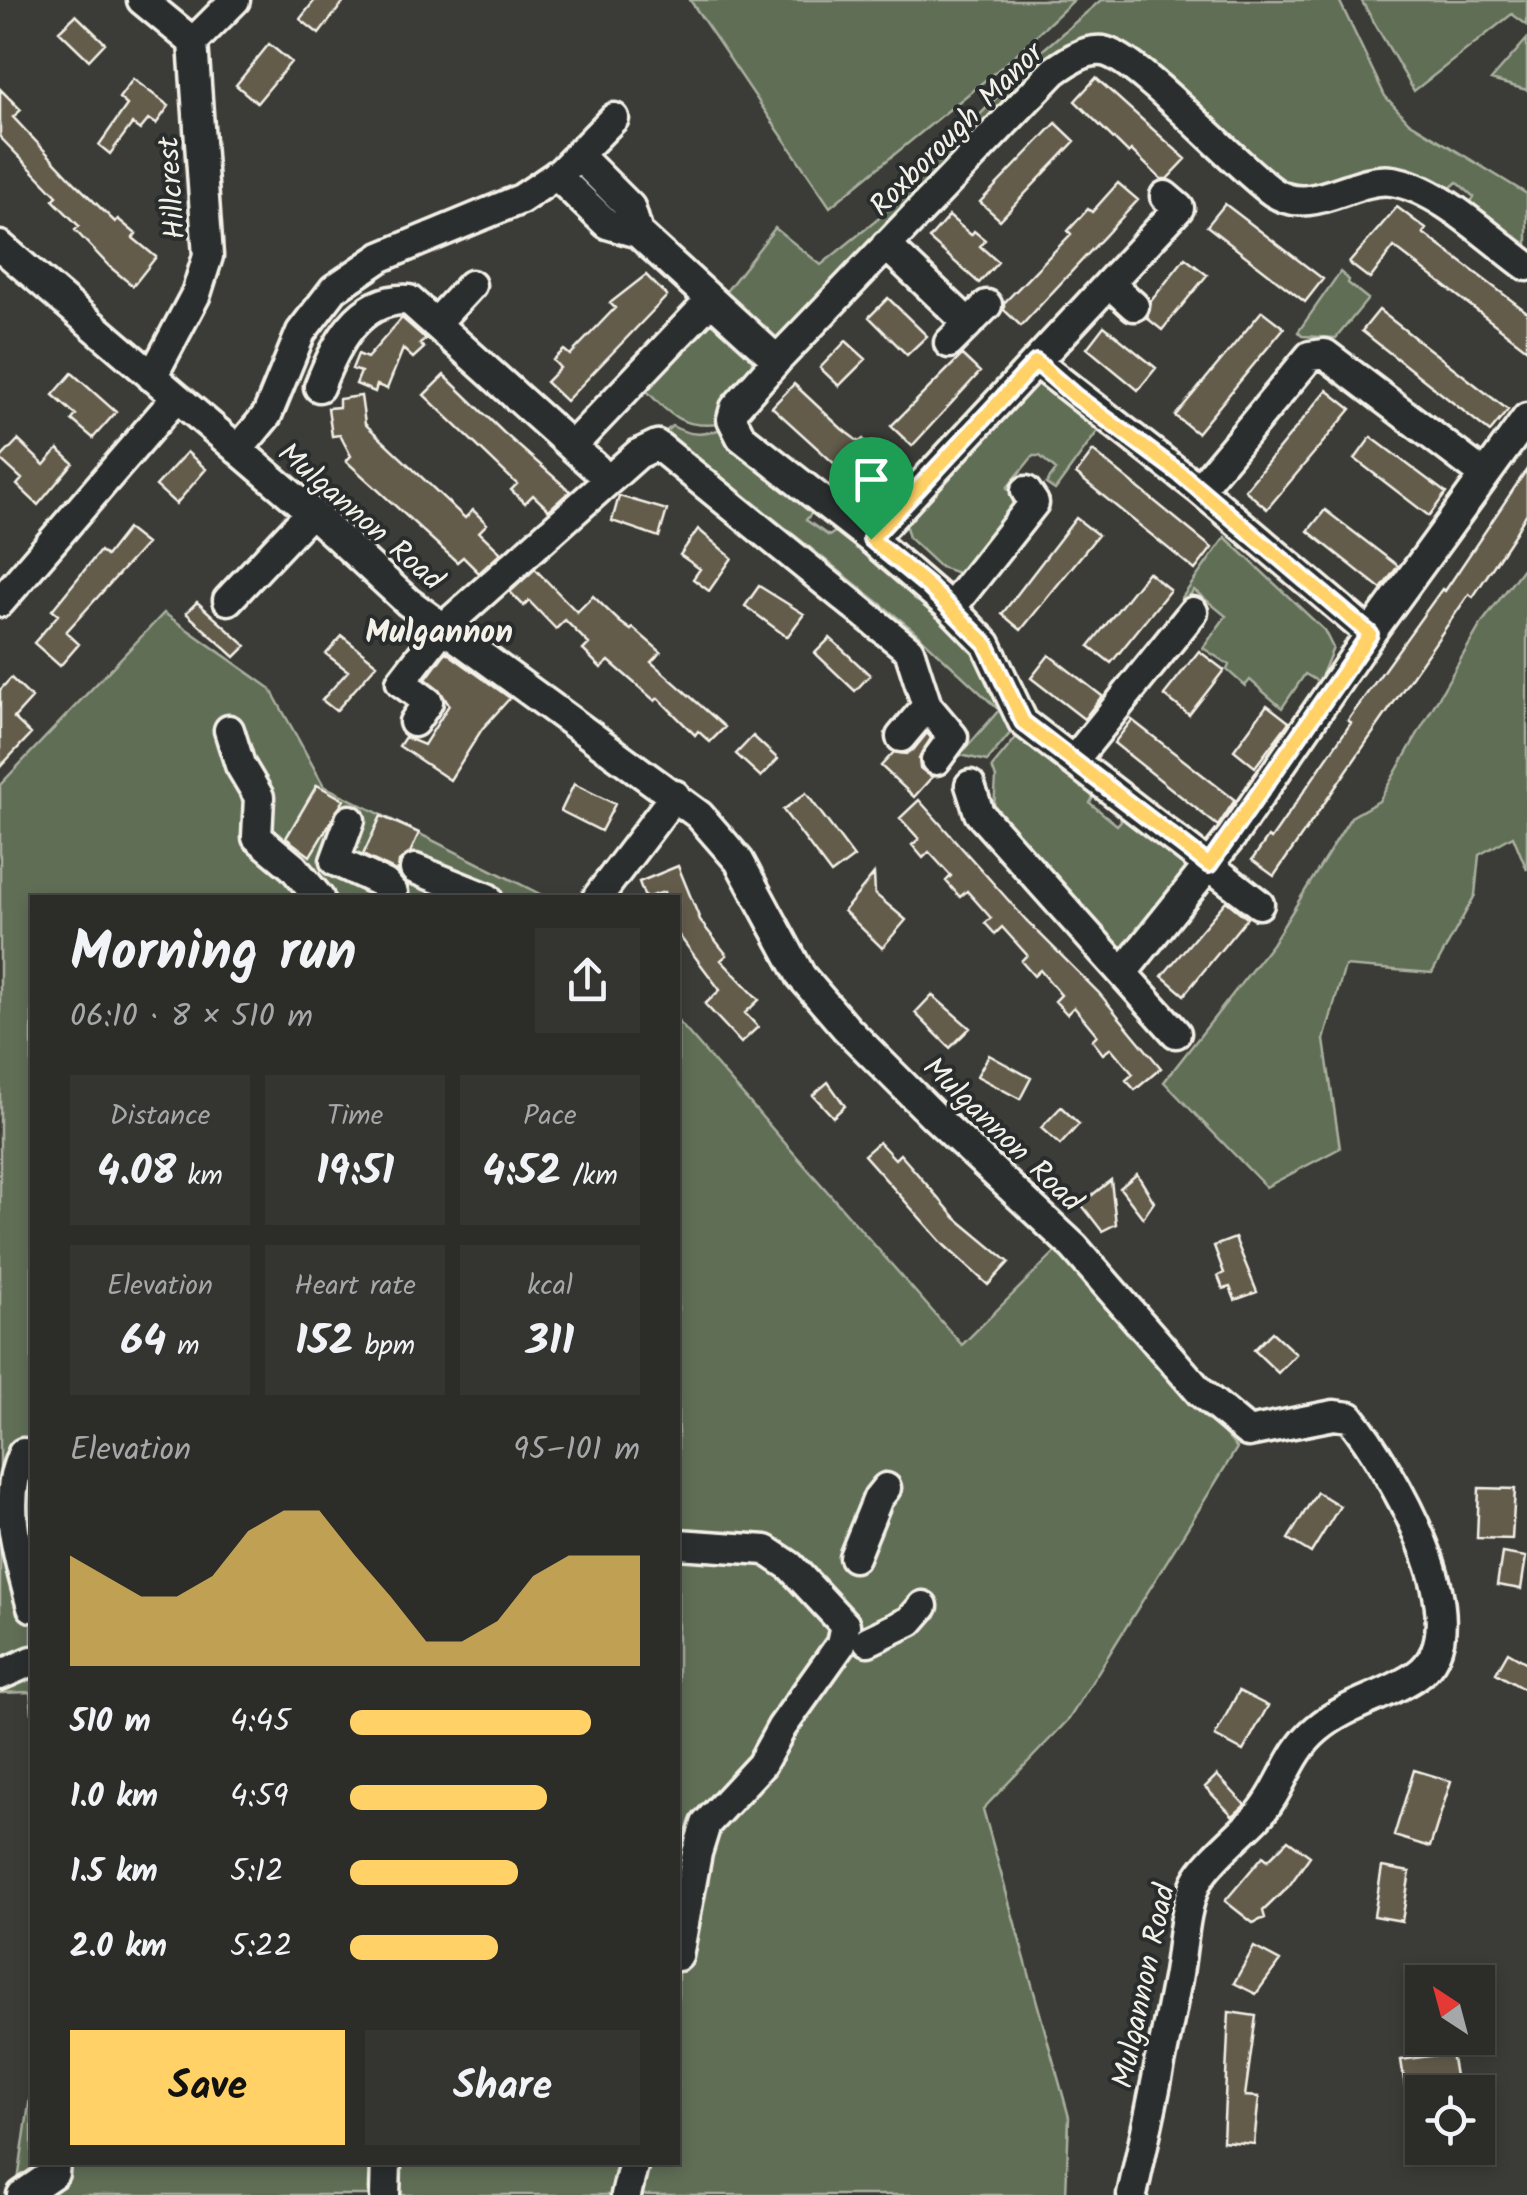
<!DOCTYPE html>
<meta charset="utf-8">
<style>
:root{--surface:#2c2c29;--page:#343431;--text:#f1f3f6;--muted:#a6a7a8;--line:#484846;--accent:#ffd166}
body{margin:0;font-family:Kalam,sans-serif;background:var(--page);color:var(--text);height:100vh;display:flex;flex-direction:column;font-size:38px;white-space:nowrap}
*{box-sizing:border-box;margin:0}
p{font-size:32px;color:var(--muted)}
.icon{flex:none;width:55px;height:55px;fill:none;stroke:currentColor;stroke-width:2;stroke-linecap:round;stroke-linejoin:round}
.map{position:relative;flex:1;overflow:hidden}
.sheet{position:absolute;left:30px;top:895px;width:650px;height:1270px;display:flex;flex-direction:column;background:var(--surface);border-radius:0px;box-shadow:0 5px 15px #0003,0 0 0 2px var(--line)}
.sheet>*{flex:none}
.needle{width:65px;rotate:324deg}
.fabs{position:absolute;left:1405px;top:1965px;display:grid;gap:20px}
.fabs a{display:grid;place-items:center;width:90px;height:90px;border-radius:0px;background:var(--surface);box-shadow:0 5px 15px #0003,0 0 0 2px var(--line);font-size:50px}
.pin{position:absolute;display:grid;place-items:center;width:85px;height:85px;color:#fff;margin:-102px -42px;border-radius:50% 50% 50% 0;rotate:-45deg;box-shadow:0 0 10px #0007}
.pin .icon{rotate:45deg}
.round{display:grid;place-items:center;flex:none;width:105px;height:105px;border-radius:0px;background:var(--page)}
.head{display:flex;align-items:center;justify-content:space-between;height:170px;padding:0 40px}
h1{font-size:55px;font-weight:700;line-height:75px}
.figures{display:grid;grid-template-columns:repeat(3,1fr);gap:15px;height:170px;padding:10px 40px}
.figures div{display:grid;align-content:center;border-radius:0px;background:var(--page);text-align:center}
.figures b{font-size:42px;font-weight:700}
.figures small{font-size:28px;font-weight:400}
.figures p{font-size:28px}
.chart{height:280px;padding:20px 40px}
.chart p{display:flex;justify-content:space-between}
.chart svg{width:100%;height:180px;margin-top:10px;fill:var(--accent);opacity:.7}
.action{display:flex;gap:20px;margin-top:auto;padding:20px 40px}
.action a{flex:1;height:115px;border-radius:0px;background:var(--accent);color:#111;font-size:40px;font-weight:700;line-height:115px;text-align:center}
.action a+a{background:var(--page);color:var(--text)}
ul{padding:0 40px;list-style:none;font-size:32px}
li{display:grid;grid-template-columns:160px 120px 1fr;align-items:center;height:75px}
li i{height:25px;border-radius:12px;background:var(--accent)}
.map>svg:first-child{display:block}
</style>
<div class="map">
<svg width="1527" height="2195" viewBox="0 0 1527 2195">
<rect width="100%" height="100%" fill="#3b3b37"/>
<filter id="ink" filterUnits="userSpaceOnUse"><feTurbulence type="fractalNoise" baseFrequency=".01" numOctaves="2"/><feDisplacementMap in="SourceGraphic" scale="20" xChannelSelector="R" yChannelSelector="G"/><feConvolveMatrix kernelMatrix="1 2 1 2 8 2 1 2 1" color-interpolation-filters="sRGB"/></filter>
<g filter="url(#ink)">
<!-- green -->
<path fill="#616e56" stroke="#aab09f" stroke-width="2.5" d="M690 0H1074L1010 60 830 207Z
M1101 0H1339L1385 96 1409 122 1527 194V256L1466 209 1474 197 1457 182 1446 192 1279 185 1164 85 1077 48 778 341 762 340 721 298 775 228 821 265 878 219 1044 49Z
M1361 0H1527V25L1512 14 1414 91Z
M1527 39V90L1491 80Z
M1340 272 1349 280 1348 283 1368 299 1336 338 1302 336 1298 332Z
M709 318 719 322 752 358V371L720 424C678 429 668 412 640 384Z
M1032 383 1043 386 1100 428 1055 490 1046 484 1056 470 1040 456H1033L1007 488 1019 501 967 576 940 567 909 538 904 519Z
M672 426C691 436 704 436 723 428L816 508 806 520 829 536 842 527 976 648 1016 726 987 761 960 755 999 710 912 629 665 432Z
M1225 537 1324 630 1333 648 1319 682 1305 674 1282 708 1250 680 1245 686 1227 670 1229 665 1203 648 1226 616 1194 590 1184 602 1181 599Z
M1527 563V870L1513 836 1479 855 1475 895 1432 973 1345 966 1324 1040 1340 1148 1266 1187 1164 1082 1272 944 1351 817 1379 801 1481 624Z
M164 613 270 688 324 786 546 897 32 898V1714L30 1692 0 1693V785Z
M1020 733 1096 792 1090 803 1117 825 1126 815 1188 863 1190 870 1128 950 1120 951 1017 843 1020 838 994 808 996 778 992 767Z
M678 1021 962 1345 1059 1248 1237 1448 1069 1719 983 1809 1069 2117 1066 2195H16L32 2083V2162H678Z"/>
<!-- building -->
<path fill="#645c4c" stroke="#f4f1e8" stroke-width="2.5" d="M315 0H345L319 34 300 19Z
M76 15 105 43 89 60 59 31Z
M269 44 291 62 257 103 236 85Z
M1096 78 1186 159 1167 179H1161L1131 150 1128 153 1075 101Z
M133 79 169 106 156 124 149 119 140 130 132 124 110 154 99 145 127 105 119 98Z
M0 89 21 110 13 117 76 184 115 222 118 219 136 234 133 238 156 257 133 286 110 267 75 230 79 226 53 200 57 196 0 137Z
M1056 123 1075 141 1000 220 980 202Z
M1118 183 1138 200 1021 326 1004 310V303L1071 234 1068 231 1088 209 1092 212Z
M1225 204 1323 279 1305 302 1207 226Z
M1397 207 1426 229 1423 233 1527 312V349L1394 247 1370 279 1349 263Z
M949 216 971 235 974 231 985 240 980 246 998 262 979 283 929 239Z
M1185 258 1207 275 1162 330 1147 318 1151 301Z
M646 275 667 296 566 401 546 382 560 368 553 360 564 350 570 355 615 308 610 303Z
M888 298 927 336 907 355 869 317Z
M1379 310 1508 410 1490 432 1362 331Z
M1262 311 1284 328 1197 433 1175 416Z
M402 318 426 339 420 344 424 348 413 358 403 349 387 389 377 385 375 392 356 384 361 372 352 369 358 354 367 358Z
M1104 326 1156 368 1138 390 1087 348Z
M846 341 866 359 839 386 820 368Z
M962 355 980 372 912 446 891 426Z
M72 373 116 412 93 438 72 420 76 415 53 395Z
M444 375 504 433 570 491 549 510 533 495 525 503 511 490 517 484 424 395Z
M794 384 842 429 859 442 863 439 892 473 870 496 772 407Z
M1327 390 1351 409 1267 509 1245 490Z
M361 396 365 424 465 518 473 510 487 524 479 532 501 553 479 573 463 557 457 562 346 461 351 456 340 435 332 436 328 408 339 407V399Z
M1371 437 1446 493 1429 516 1355 459Z
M18 440 44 465 58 449 73 463 38 505 17 485 22 479 0 459Z
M1093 451 1212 548 1195 570 1076 474Z
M187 452 206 469 176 504 156 486Z
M1527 469V513L1516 532 1473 597 1469 594 1274 876 1252 860 1268 837 1271 839 1351 723 1348 720 1442 589 1445 591Z
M619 496 667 510 659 537 612 521Z
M1325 510 1398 566 1381 589 1308 531Z
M1076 518 1098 535 1021 630 1002 614Z
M127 529 146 544 66 632 79 644 60 666 34 643 58 615 52 610 100 551 106 556Z
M698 529 732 558 709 591 693 579 700 569 680 555Z
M535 569 577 612 593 596 620 622 631 630 633 628 661 652 651 662 725 727 710 742 698 731 695 735 658 698 655 701 609 661 601 668 583 650 589 644 565 620 556 629 529 601 524 606 510 592Z
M1148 572 1170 590 1111 663 1089 646Z
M759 586 804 614 787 637 745 606Z
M197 602 246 646 235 657 186 613Z
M342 636 377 664 336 711 322 700 348 671 326 654Z
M830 638 870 675 855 691 815 653Z
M1199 651 1224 670 1189 715 1164 695Z
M446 652 510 698 482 729 450 780 399 746 405 737 424 745 449 705 439 689 426 679Z
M1049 655 1102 696 1084 719 1031 678Z
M11 678 32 698 14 718 31 734 0 767V690Z
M1267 705 1289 722 1255 767 1234 750Z
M1132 720 1235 800 1218 826 1114 743Z
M927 733 931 738 919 759 920 768 932 777 914 797 881 766 894 752 906 754 914 749Z
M753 736 778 759 761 777 736 754Z
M574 784 615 804 601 831 561 811Z
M317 785 344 800 310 856 286 838Z
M806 793 854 857 831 874 783 810Z
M919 800 1026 920 1099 993 1161 1068 1135 1090 1126 1080 1133 1074 1111 1048 1103 1054 1092 1040 1097 1035 1074 1007 1067 1014 1055 1001 1061 995 1040 970 1034 976 1021 961 1027 955 1002 927 995 934 985 923 991 918 967 891 960 897 946 881 951 876 929 852 923 858 912 845 919 839 900 818Z
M381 816 419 833 410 853 399 862 398 872 363 855Z
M678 866 701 922 727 955 721 960 759 1000 745 1013 758 1027 741 1043 705 1004 720 990 678 934V898H666L664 892 645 898 639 882Z
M874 874 875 894 906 920 882 948 844 911Z
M1226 901 1247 918 1184 995 1162 976Z
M932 995 970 1028 950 1048 915 1013Z
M989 1055 1031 1078 1020 1099 977 1076Z
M828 1082 845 1106 833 1117 813 1095Z
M1061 1107 1079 1124 1060 1145 1041 1128Z
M879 1142 895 1159 900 1154 956 1218 1009 1262 988 1285 944 1245 864 1155Z
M1137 1174 1154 1202 1143 1218 1120 1188Z
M1111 1180 1116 1224 1102 1231 1081 1204Z
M1235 1238 1257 1292 1235 1300 1230 1287 1223 1289 1218 1276 1224 1273 1214 1246Z
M1272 1332 1296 1354 1278 1373 1254 1350Z
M1479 1488 1515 1489 1512 1539 1477 1538Z
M1317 1492 1340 1506 1311 1553 1288 1539Z
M1502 1553 1526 1557 1521 1589 1497 1585Z
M1508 1652 1527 1663V1691L1496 1673Z
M1239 1691 1268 1706 1243 1751 1215 1736Z
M1414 1770 1451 1781 1430 1847 1394 1836Z
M1217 1775 1245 1805 1233 1816 1205 1787Z
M1288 1840 1310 1856 1289 1886 1263 1911 1265 1918 1253 1923 1225 1901 1263 1856 1268 1860Z
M1382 1867 1410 1872 1402 1921 1374 1916Z
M1254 1947 1280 1961 1256 1994 1234 1983Z
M1229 2012 1256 2016 1245 2096 1259 2097 1254 2144 1223 2141Z
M1451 2053 1455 2076 1436 2079 1438 2092H1422V2144H1414L1401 2060Z"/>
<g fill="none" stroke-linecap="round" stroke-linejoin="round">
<defs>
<path id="minor" d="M142 0 193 42
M579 156 630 207 638 233
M556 175 607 224 638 233 777 360 1054 71C1068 61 1085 49 1103 51 1138 57 1234 165 1273 192 1312 218 1353 176 1392 181 1439 188 1488 238 1527 266
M886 245 968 323
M0 246 311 512 408 602 699 815 739 861 801 976 846 1028 934 1116 1074 1247 1200 1392 1248 1432 1334 1415 1350 1417C1387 1463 1486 1627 1417 1675 1386 1697 1347 1703 1317 1729 1288 1753 1282 1790 1258 1816 1241 1834 1206 1862 1196 1883 1183 1913 1183 1947 1177 1979 1163 2052 1148 2124 1132 2195
M1109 283 1134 306
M437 322 471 285
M949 343 987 305
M777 360 735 408 732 419 741 437 871 539 951 608 986 644 1023 722 1259 904
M1036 362 1199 489 1310 356 1325 354 1483 474
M152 377 196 294 208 256 193 42 235 0
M319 387C335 346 358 297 409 300L596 468
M572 446 709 302
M238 450 267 415 301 332 334 289 381 257 521 199 561 172 614 118
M1199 489 1370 634
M871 539 1179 208 1165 196
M228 600 311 512
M0 602 176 398
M951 608 1034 503 1026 491
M927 706 953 737 936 760
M414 722 428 702 401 682 442 629 638 454 657 445 909 650 927 706 901 737
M229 730 240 765 259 797 257 837 293 867 319 898
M1074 760 1193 612
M970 785 979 813 1176 1033
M350 820 335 861 385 884 393 893
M415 869 487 898
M597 898 675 795
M1124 971 1232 836 1370 634 1527 418
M23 1453C0 1500 18 1556 32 1607
M678 1544 766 1550 790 1566 845 1625 841 1644 782 1727 761 1765 706 1824 697 1853 678 1956
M854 1557 878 1498 886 1488
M868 1641 910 1621 923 1606
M0 1675 32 1661
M22 2195 54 2173 55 2162
M385 2195 386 2162
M626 2195 634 2162"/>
</defs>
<!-- minor casing -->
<use href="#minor" stroke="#f4f1e8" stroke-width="35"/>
<!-- minor -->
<use href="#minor" stroke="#2a2d2e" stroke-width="28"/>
</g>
</g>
<g fill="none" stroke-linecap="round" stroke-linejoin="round" filter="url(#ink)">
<defs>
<path id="route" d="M1036 362 1075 396 1181 474 1370 634 1209 865 1023 722 986 644 928 586 871 539Z"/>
</defs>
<!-- route casing -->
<use href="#route" stroke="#fff" stroke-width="20"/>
<!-- route -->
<use href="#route" stroke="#ffd166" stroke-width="12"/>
</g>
<g text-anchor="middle" stroke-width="8" stroke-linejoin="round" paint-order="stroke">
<!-- street labels -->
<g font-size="30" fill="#f4f1e8" stroke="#2a2d2e">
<text transform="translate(956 129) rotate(-45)" y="10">Roxborough Manor</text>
<text transform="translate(171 188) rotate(-94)" y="10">Hillcrest</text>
<text transform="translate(361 516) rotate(41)" y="10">Mulgannon Road</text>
<text transform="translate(1003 1134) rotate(44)" y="10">Mulgannon Road</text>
<text transform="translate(1143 1986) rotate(-78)" y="10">Mulgannon Road</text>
</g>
<!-- neighbourhood labels -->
<g font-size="32" font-weight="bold" fill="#f4f1e8" stroke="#2a2d2e">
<text x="439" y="642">Mulgannon</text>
</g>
</g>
</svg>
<div class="fabs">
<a><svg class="needle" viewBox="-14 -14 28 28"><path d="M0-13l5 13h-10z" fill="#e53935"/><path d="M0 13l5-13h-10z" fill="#a6a7a8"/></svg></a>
<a><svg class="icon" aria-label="locate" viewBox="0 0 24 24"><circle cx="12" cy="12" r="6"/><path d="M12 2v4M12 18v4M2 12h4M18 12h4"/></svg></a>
</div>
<div class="pin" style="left:871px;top:539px;background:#1e9e55"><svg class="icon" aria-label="arrive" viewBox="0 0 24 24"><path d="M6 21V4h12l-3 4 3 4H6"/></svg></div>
<section class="sheet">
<div class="head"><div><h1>Morning run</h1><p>06:10 · 8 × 510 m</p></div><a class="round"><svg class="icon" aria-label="share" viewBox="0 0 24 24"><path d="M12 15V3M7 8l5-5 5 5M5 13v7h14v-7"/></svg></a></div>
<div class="figures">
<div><p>Distance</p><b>4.08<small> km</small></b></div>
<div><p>Time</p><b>19:51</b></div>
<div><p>Pace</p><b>4:52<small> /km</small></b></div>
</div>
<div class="figures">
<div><p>Elevation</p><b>64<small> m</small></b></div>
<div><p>Heart rate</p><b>152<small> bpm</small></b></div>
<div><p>kcal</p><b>311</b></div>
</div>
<div class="chart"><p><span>Elevation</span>95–101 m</p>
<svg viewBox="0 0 160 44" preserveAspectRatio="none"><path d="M0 44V17L10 22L20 27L30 27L40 22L50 11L60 6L70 6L80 17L90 27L100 38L110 38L120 33L130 22L140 17L150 17L160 17V44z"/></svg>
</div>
<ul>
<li><b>510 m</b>4:45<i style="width:83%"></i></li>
<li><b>1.0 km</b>4:59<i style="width:68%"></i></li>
<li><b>1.5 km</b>5:12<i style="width:58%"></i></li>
<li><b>2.0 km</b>5:22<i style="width:51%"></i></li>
</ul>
<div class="action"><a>Save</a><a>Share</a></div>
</section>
</div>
